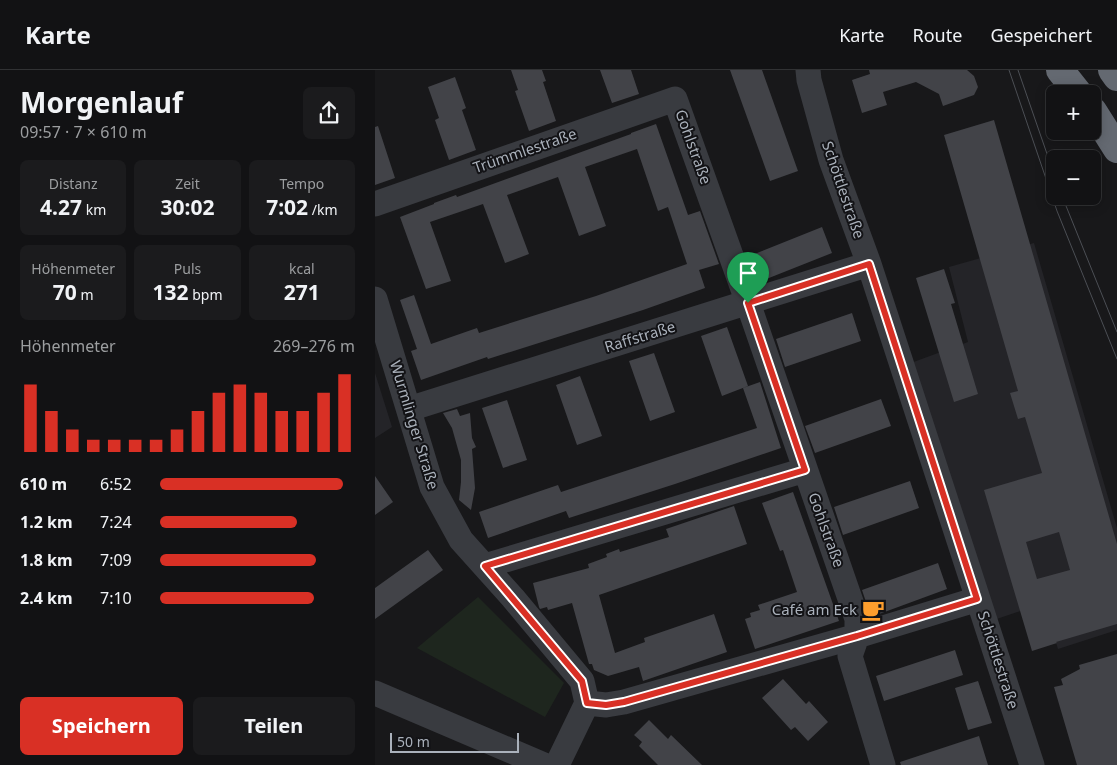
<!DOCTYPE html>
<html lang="de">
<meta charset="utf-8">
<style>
:root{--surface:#121214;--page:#1b1b1d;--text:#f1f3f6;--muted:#9c9ea0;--line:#313234;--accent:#d93025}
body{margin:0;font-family:"Noto Sans",sans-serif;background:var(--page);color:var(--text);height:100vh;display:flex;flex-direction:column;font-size:19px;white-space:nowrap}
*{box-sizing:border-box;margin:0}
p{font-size:16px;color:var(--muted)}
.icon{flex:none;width:28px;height:28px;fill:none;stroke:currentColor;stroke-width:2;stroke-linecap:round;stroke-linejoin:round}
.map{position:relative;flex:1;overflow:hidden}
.sheet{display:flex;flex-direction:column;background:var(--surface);width:375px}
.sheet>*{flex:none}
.buttons{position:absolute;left:671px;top:15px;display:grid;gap:10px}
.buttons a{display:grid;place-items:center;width:55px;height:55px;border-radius:8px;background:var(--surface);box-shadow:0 2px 12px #0003,0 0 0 1px var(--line);font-size:25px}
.scale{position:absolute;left:15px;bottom:12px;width:129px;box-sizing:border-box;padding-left:5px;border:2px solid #aab1bb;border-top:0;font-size:14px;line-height:18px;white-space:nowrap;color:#aab1bb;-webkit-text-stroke:4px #131316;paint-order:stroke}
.pin{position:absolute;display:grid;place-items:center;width:42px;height:42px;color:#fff;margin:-51px -21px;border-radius:50% 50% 50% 0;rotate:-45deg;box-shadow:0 0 5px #0007}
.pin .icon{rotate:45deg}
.round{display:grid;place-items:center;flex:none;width:52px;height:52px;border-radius:8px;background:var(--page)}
.headline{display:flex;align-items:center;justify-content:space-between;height:85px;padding:0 20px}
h1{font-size:28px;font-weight:700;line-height:38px}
.figures{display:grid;grid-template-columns:repeat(3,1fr);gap:8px;height:85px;padding:5px 20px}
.figures div{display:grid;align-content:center;border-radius:8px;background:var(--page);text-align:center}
.figures b{font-size:21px;font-weight:700}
.figures small{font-size:14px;font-weight:400}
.figures p{font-size:14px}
.chart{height:140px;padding:10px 20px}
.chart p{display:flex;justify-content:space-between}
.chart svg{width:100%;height:90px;margin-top:5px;stroke:var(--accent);stroke-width:6}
.cta{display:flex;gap:10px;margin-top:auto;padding:10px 20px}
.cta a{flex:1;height:58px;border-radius:8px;background:var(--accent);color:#fff;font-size:20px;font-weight:700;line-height:58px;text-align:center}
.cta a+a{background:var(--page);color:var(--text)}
ul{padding:0 20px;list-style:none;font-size:16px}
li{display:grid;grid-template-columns:80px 60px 1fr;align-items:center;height:38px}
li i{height:12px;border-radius:6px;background:var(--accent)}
header{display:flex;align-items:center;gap:30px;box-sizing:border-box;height:70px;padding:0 25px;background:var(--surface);border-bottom:1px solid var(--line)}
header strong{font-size:24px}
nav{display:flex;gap:28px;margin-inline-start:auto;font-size:18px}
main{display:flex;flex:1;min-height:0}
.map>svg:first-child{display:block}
</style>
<header>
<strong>Karte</strong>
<nav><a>Karte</a><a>Route</a><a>Gespeichert</a></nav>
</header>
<main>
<section class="sheet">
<div class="headline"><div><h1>Morgenlauf</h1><p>09:57 · 7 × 610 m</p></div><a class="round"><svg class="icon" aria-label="share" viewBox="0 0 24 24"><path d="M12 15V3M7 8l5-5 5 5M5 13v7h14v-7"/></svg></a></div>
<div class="figures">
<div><p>Distanz</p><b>4.27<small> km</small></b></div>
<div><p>Zeit</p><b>30:02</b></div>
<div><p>Tempo</p><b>7:02<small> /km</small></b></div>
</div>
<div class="figures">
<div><p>Höhenmeter</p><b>70<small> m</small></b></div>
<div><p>Puls</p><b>132<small> bpm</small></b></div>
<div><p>kcal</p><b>271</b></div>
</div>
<div class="chart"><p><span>Höhenmeter</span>269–276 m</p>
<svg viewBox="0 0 160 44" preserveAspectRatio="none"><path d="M5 44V11M15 44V24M25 44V33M35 44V38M45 44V38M55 44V38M65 44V38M75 44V33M85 44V24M95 44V15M105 44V11M115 44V15M125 44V24M135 44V24M145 44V15M155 44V6"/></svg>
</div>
<ul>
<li><b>610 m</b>6:52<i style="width:94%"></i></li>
<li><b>1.2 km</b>7:24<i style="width:70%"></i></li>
<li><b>1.8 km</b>7:09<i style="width:80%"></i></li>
<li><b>2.4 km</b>7:10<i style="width:79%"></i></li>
</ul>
<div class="cta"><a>Speichern</a><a>Teilen</a></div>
</section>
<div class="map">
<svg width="742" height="695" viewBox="0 0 742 695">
<rect width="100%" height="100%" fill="#18181a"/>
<!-- built -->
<path fill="#242428" d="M659 173 742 458V560L683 579 669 533 607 554 525 297 593 272 574 197Z
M0 303 17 357 0 368Z"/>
<!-- green -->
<path fill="#1e261e" d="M103 527 189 613 170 647 42 578Z"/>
<!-- building -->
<path fill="#424348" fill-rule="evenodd" d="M136 0H167L171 11 168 12 181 51 154 61 140 21 143 20Z
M225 0H256L264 24 237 33Z
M355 0H387L423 101 395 111Z
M494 0H592L599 6 603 17 599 25 568 36 564 24 541 12 508 22 512 35 487 43 477 10 495 4Z
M80 7 91 38 87 40 101 80 74 90 60 50 64 48 53 17Z
M619 50 742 474V554L681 572 682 573 657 581 609 420 667 403 650 347 643 349 635 323 643 321 569 65ZM684 462 695 500 662 509 651 472Z
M281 54 313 145 325 141 344 194 324 200 330 218 268 240 113 289 112 287 46 310 36 281 42 279 25 230 39 225 56 274 102 258 104 263 221 226 312 194 293 137 283 141 262 79 210 97 231 156 204 166 183 107 132 125 154 184 130 193 108 134 55 152 76 211 51 219 25 147 59 134V133L81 125 82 127 256 64V63Z
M3 56 20 108 0 115V57Z
M447 157 457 183 381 213 372 187Z
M569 199 580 233 576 234 603 324 579 332 541 208Z
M477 243 486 271 410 297 401 269Z
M352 257 373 316 347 326 326 266Z
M279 283 300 342 275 351 254 291Z
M205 306 227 366 202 375 181 315Z
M385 312 406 378 300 414 194 448 191 441 113 468 104 442 183 415 186 422 382 358 368 318Z
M506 329 516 356 440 383 430 356Z
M132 330 152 390 128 398 107 338Z
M82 339 85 346 95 343 97 368 101 377 97 379 100 418 96 440 84 430 86 412V390L77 358 68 343Z
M0 406 18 432 0 445Z
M535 411 544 438 468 465 459 437Z
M418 422 464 551 380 579 370 549 376 547 375 543 385 540 383 535 422 522 408 480 405 481 387 433Z
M359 436 372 474 224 525 240 583 270 572 269 568 339 544 352 582 268 611 264 597 233 606 219 600 217 594H214L197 533 173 540 172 537 165 539 164 537 158 513 214 498 213 494 232 487 231 484 244 479 245 482 294 467 291 459Z
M53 480 68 500 0 549V518Z
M563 493 572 519 496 547 487 520Z
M580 580 588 605 509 631 501 606Z
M742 584V695H702L679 617 688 615 686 609 705 599 704 595Z
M408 609 431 634 434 631 453 652 433 671 420 657 416 660 387 628Z
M603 611 617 653 593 660 580 618Z
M274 650 293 669 296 665 327 695H283L264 676 267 672 259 665Z
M604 666 613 695H526L525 692Z"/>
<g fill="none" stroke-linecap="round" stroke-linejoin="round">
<!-- minor -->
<path stroke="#393b40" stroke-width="25" d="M433 0 434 10 456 90 494 194 657 695
M0 134 300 29 373 233 482 549V566L475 586 508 695
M0 229 57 417 86 470 138 528 207 611 212 633 182 695
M34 339 494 194
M110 496 430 400
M0 623 169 695
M212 633 231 635 249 632 482 566 603 529"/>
<!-- highway -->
<path stroke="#646971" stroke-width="28" d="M685 0 704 24
M737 0 742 7
M718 41 742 79"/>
<!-- tram -->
<path stroke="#4c4f55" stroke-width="1" d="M634 0 682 141 742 289
M643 0 680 107
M687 126 742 262"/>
</g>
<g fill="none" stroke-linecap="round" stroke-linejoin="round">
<defs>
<path id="route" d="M494 194 602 529 482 566 249 632 231 635 212 633 207 611 110 496 430 400 373 233Z"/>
</defs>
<!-- route casing -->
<use href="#route" stroke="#fff" stroke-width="10"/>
<!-- route -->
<use href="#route" stroke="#d93025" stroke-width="6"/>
</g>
<!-- icons -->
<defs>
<symbol id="cafe-bare" viewBox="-9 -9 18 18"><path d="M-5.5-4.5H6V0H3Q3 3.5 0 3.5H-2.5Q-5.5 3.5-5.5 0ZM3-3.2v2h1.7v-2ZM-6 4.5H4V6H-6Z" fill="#fe9e2d" stroke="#131316" stroke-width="2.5" paint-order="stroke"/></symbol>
</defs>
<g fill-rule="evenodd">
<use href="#cafe-bare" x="482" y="524" width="32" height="32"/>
</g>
<g text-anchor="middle" stroke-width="4" stroke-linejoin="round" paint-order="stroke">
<!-- street labels -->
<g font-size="15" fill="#aab1bb" stroke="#131316">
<text transform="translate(318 77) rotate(70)" y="5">Gohlstraße</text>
<text transform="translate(150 81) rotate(-19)" y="5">Trümmlestraße</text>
<text transform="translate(468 120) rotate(71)" y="5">Schöttlestraße</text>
<text transform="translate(265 267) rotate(-17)" y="5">Raffstraße</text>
<text transform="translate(39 355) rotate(73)" y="5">Wurmlinger Straße</text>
<text transform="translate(451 460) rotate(70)" y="5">Gohlstraße</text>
<text transform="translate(623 590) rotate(72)" y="5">Schöttlestraße</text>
</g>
<!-- poi labels -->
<g font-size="15" fill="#aab1bb" stroke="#131316" text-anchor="end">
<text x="482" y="545">Café am Eck</text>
</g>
</g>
</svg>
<div class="buttons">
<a>+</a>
<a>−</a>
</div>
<div class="scale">50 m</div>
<div class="pin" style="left:373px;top:233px;background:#1e9e55"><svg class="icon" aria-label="arrive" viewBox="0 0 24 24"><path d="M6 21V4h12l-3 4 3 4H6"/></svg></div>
</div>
</main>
